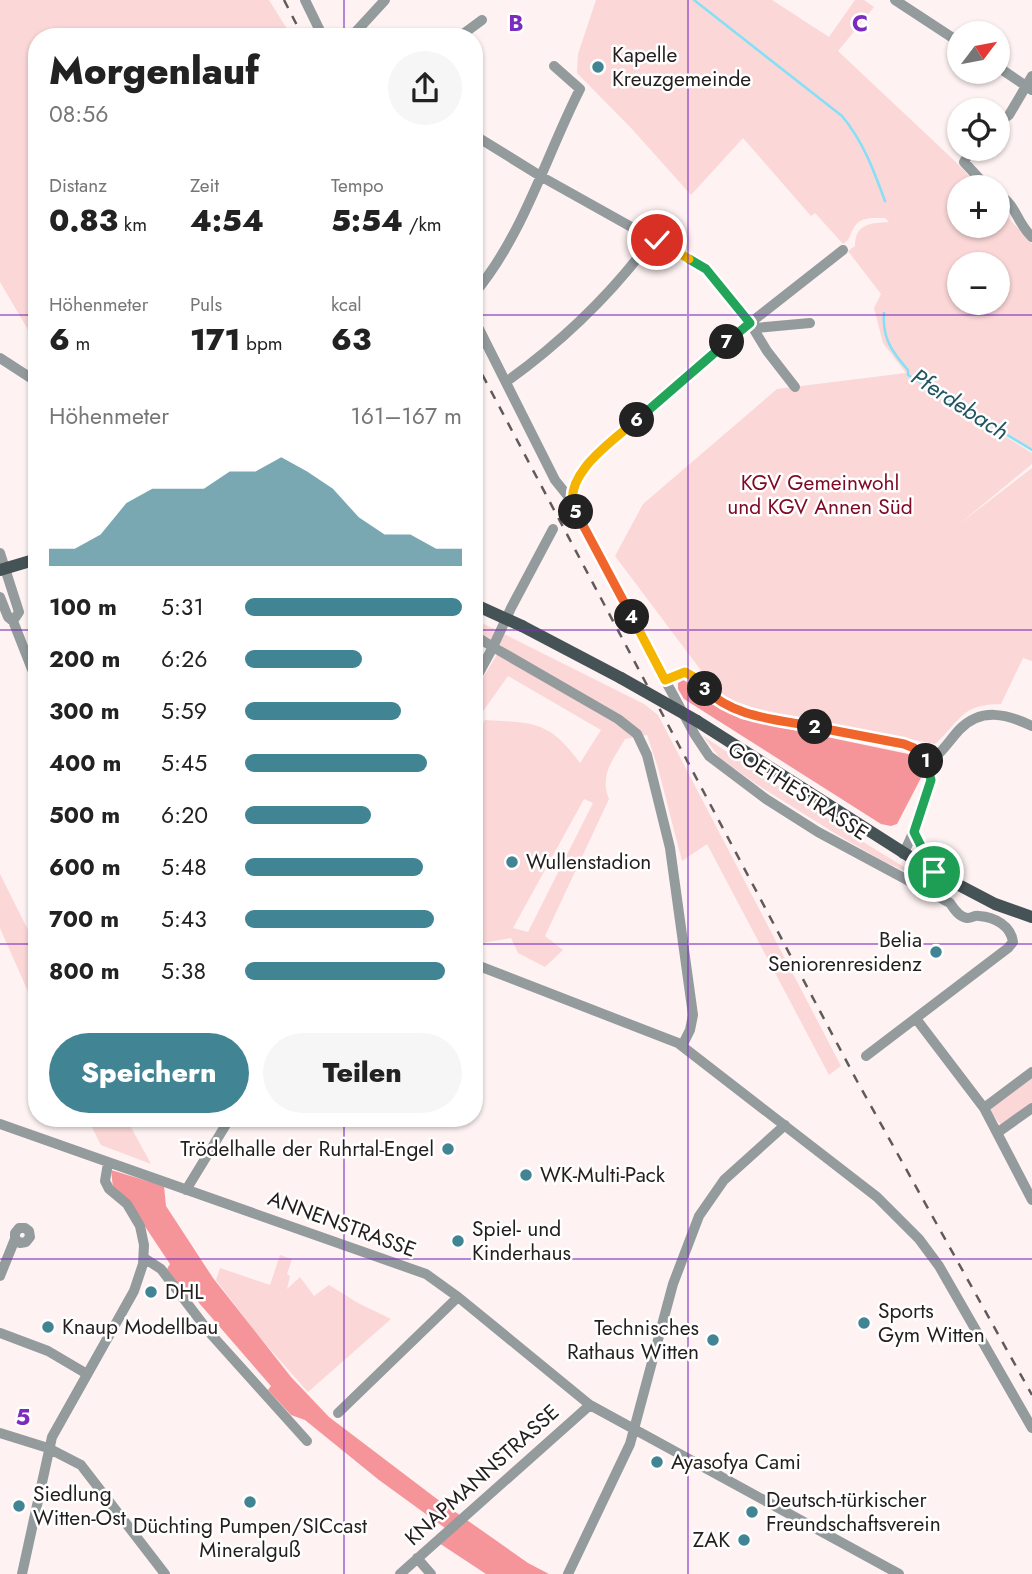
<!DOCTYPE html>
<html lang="de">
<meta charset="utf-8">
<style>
:root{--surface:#fff;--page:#f6f6f6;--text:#222;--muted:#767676;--accent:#418494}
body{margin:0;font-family:Jost,sans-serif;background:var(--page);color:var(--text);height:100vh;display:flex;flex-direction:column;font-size:26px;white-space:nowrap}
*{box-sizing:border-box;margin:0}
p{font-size:23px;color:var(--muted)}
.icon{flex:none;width:38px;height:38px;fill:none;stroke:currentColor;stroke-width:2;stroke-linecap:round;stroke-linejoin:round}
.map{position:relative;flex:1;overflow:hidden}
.drawer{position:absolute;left:28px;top:28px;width:455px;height:1099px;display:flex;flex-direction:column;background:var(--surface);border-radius:28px;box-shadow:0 2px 5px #0004}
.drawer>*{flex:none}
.needle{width:46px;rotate:58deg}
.buttons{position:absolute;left:947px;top:21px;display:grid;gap:14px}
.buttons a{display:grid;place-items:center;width:63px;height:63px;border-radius:50%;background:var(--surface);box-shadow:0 2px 5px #0004;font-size:35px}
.pin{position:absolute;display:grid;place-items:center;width:60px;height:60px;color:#fff;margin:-30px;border:4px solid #fff;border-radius:50%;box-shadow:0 2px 7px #0007}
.km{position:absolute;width:35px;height:35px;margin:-18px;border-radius:50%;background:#222;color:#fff;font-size:19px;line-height:35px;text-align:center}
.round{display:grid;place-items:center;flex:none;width:74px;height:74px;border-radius:37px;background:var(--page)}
.head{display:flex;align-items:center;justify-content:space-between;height:119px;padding:0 21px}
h1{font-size:38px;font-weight:800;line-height:52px}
.stats{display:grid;grid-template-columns:repeat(3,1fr);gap:10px;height:119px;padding:7px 21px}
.stats div{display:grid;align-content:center}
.stats b{font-size:30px;font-weight:800}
.stats small{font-size:19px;font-weight:400}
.stats p{font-size:19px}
.chart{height:196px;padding:14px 21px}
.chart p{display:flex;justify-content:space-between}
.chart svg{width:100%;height:126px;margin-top:7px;fill:var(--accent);opacity:.7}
.cta{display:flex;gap:14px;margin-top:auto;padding:14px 21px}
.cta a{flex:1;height:80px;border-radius:42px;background:var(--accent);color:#fff;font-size:28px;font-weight:800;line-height:80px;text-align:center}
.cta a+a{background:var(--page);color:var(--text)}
ul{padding:0 21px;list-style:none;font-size:23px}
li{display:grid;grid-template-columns:112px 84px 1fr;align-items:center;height:52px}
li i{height:18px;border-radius:9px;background:var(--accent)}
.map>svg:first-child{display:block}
</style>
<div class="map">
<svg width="1032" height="1574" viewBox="0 0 1032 1574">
<rect width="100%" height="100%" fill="#fef2f2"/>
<!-- green -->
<path fill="#fbd7d7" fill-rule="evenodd" d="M0 0H269L292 37H37V339L34 340 0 282Z
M596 0H772L829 37 855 0H864L874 7 838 51 960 166 979 187H959V226H998V207L1032 243V449L918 381 1032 453V464L958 525 1032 468V661L1023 658 1001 704C960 704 961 721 935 744L758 709 721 697 615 556 643 504 777 389 906 373 883 343 874 308 881 294 848 251 855 246C855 224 870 223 889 222L885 218C873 218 859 216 853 229 849 237 850 239 843 244L815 213 811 216 743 138 691 195 632 129 577 73 578 54ZM959 264H998V303H959Z
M474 619 644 704 658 715 841 1066 829 1075 707 844 682 861 658 768 647 735 625 739C613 760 599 775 609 799L545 936 563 950 545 967 518 953 511 938 482 943 474 940V739L485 720C535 723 549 721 580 763L601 730 508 676 476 721 474 693 502 646 474 629ZM584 799 593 803 528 932 513 928Z
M703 736 868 845 929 882 885 862 841 837 759 786 720 758Z
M0 874 37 948V1012L0 928Z
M1032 1074V1104L1004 1125 1000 1124 989 1110 990 1105Z
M87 1118H126L151 1164 101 1145Z
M280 1255 292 1259 287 1274 290 1276 287 1289 300 1277 314 1296 329 1285 358 1303 391 1319 308 1392 260 1338 216 1280 220 1268 270 1285Z"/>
<!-- forest -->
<path fill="#f59599" d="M683 680 695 686 710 703 741 719 913 755 921 763 923 774 897 824 891 826 881 824 684 699 678 689V683Z
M111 1170 164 1186 166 1206 213 1278 291 1377 329 1417 437 1499 528 1563 549 1574H486L439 1543 452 1533 379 1480 305 1420 291 1415 268 1390 271 1386 193 1296 188 1298 167 1269 170 1264 128 1201 113 1188Z"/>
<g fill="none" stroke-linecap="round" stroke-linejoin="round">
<!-- stream -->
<path stroke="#84e0f7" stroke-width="2.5" d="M694 0 842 116C863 141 874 171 885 201
M884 313C882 338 892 352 908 370V375L1032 450"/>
<!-- minor -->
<path stroke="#939b9d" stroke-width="10" d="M305 0 323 37
M895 0 959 42
M351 37 385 0
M459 37 482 20
M998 67 1032 90
M998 123 1009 115 1032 76
M474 135 542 177 703 267 750 323 843 250
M971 149 964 162 987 187
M998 194C1017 205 1016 222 1032 237
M474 294C524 234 545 158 580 89L554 66
M474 319 555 480 571 500
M755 328 810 323
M0 358 37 382
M506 382C563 341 611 295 653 238
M795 387 767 351 750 323 593 459 577 479 571 500 665 680 695 735 709 756 766 799 818 832 950 903C954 909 959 917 967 918 971 918 975 915 979 916 995 917 1011 926 1013 942L1008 948 866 1056
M553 529 511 608 493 647 618 719 637 734 647 755 670 848 693 1015 690 1030 682 1046
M0 553 19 612 13 621
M0 597 8 617 13 621 37 682
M474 635 493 647 474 682
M665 680 685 672C702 681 713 699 731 709L904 744C937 758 933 779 922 808 917 824 911 839 903 854
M927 762C942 754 948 742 959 730 981 707 1007 714 1032 726
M914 832 934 871
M474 964 678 1043 877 1197 919 1239 939 1266 1032 1428
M917 1020 984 1108 1032 1200
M984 1108 1032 1072
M0 1124 426 1274 458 1297 590 1405 899 1574
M997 1133 1032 1108
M186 1190 230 1118
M144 1258 161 1269 209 1332 307 1441
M0 1276 15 1239V1233L19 1228H25L29 1231 30 1237 26 1242 20 1243 15 1239
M0 1333 48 1351 87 1374
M338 1413 458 1297
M0 1433 48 1448 81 1465 165 1574
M417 1558 431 1574
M22 1574 52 1437 134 1291 143 1264 144 1245 140 1226 127 1204 109 1189 105 1181 108 1163
M400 1574 590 1405
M568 1574 630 1444 673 1284 699 1216 724 1180 785 1125"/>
<!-- major -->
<path stroke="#455356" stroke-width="12" d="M0 570 37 559
M522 626 621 678
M697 721 934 872 995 904 1032 917"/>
<!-- rail -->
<path stroke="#625a5a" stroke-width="2.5" stroke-dasharray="9 9" stroke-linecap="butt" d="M284 0 303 37
M474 359 857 1081 1032 1395"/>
<!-- major-bridge -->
<path stroke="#455356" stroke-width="12" d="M480 607 522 626
M621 678 697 721"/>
</g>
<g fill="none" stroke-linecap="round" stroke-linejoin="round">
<defs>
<path id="split-1" d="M926 761 931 780 914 832 934 872"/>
<path id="split-2" d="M815 727 904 744 914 748 926 761"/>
<path id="split-3" d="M705 689C734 718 777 719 815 727"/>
<path id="split-4" d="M632 617 665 680 685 672 692 676 705 689"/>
<path id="split-5" d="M576 512 632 617"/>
<path id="split-6" d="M576 512C558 477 614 440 637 420"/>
<path id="split-7" d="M637 420 727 342"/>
<path id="split-8" d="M689 259 706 269 750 323 727 342"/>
<path id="split-9" d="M657 240 689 259"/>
</defs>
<!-- split-1 casing -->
<use href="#split-1" stroke="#fff" stroke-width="14"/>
<!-- split-2 casing -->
<use href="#split-2" stroke="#fff" stroke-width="14"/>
<!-- split-3 casing -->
<use href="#split-3" stroke="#fff" stroke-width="14"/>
<!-- split-4 casing -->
<use href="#split-4" stroke="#fff" stroke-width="14"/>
<!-- split-5 casing -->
<use href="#split-5" stroke="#fff" stroke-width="14"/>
<!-- split-6 casing -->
<use href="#split-6" stroke="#fff" stroke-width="14"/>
<!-- split-7 casing -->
<use href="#split-7" stroke="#fff" stroke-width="14"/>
<!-- split-8 casing -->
<use href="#split-8" stroke="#fff" stroke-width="14"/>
<!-- split-9 casing -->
<use href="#split-9" stroke="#fff" stroke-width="14"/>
<!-- split-1 -->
<use href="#split-1" stroke="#22a559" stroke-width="9"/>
<!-- split-2 -->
<use href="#split-2" stroke="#f0652b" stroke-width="9"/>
<!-- split-3 -->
<use href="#split-3" stroke="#f0652b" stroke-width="9"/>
<!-- split-4 -->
<use href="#split-4" stroke="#f5b400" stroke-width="9"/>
<!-- split-5 -->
<use href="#split-5" stroke="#f0652b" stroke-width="9"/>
<!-- split-6 -->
<use href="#split-6" stroke="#f5b400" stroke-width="9"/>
<!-- split-7 -->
<use href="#split-7" stroke="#22a559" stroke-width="9"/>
<!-- split-8 -->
<use href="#split-8" stroke="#22a559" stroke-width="9"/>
<!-- split-9 -->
<use href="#split-9" stroke="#f5b400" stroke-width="9"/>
</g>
<!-- grid -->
<path fill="none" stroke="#7b2cbf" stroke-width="2" stroke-opacity="0.55" d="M344 0V37M688 0V1574M0 315H37M474 315H1032M0 630H37M474 630H1032M0 944H37M474 944H1032M344 1118V1574M0 1259H1032"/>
<!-- markers -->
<g fill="#418494" stroke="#fff" stroke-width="2.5">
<circle cx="598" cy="67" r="7"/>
<circle cx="512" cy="862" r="7"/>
<circle cx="936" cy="952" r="7"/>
<circle cx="448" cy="1149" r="7"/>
<circle cx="526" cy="1175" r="7"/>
<circle cx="458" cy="1241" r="7"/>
<circle cx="151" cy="1292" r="7"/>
<circle cx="864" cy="1323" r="7"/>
<circle cx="48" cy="1327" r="7"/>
<circle cx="713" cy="1340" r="7"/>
<circle cx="657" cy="1462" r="7"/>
<circle cx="250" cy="1502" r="7"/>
<circle cx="19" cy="1506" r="7"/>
<circle cx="752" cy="1512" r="7"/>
<circle cx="744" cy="1540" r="7"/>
</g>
<g text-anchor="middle" stroke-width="5" stroke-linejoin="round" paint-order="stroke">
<!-- poi labels -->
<g font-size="21" fill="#241e1e" stroke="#fff" text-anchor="start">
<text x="612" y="62">Kapelle<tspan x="612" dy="24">Kreuzgemeinde</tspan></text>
<text x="526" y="869">Wullenstadion</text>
<text x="922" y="947" text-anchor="end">Belia<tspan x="922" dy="24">Seniorenresidenz</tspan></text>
<text x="434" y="1156" text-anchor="end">Trödelhalle der Ruhrtal-Engel</text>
<text x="540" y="1182">WK-Multi-Pack</text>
<text x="472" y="1236">Spiel- und<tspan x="472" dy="24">Kinderhaus</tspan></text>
<text x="165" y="1299">DHL</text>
<text x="878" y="1318">Sports<tspan x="878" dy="24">Gym Witten</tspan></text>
<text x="62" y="1334">Knaup Modellbau</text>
<text x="699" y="1335" text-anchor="end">Technisches<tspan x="699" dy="24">Rathaus Witten</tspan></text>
<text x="671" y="1469">Ayasofya Cami</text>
<text x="33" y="1501">Siedlung<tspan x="33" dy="24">Witten-Ost</tspan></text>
<text x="766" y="1507">Deutsch-türkischer<tspan x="766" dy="24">Freundschaftsverein</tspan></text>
<text x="250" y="1533" text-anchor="middle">Düchting Pumpen/SICcast<tspan x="250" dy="24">Mineralguß</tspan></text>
<text x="730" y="1547" text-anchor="end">ZAK</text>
</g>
<!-- park labels -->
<g font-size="21" fill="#7e0924" stroke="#fff">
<text x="820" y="490">KGV Gemeinwohl<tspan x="820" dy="24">und KGV Annen Süd</tspan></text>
</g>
<!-- street labels -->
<g font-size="21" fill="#241e1e" stroke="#fff">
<text transform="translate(798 791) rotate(33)" y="7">GOETHESTRASSE</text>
<text transform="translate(342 1224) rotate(20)" y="7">ANNENSTRASSE</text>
<text transform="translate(482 1475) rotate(-42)" y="7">KNAPMANNSTRASSE</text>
</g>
<!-- water labels -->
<g font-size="23" font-style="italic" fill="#205561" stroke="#fff">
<text transform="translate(960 404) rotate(33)" y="8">Pferdebach</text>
</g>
</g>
<g font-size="23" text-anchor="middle" font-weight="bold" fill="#7b2cbf" stroke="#fff" stroke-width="5" stroke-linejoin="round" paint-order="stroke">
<text x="516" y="31">B</text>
<text x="860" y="31">C</text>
<text x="23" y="1425">5</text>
</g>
</svg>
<div class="buttons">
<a><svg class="needle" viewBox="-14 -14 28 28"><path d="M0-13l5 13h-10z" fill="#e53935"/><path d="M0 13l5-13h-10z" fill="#767676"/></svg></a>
<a><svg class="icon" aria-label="locate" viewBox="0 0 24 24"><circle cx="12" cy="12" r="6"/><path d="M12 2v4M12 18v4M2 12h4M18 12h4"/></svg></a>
<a>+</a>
<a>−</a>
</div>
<div class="pin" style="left:934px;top:872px;background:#1e9e55"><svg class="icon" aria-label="arrive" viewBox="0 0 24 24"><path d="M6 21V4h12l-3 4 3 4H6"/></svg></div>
<div class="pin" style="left:657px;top:240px;background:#d93025"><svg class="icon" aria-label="check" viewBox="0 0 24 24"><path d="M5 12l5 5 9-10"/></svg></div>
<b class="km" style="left:926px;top:761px">1</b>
<b class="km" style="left:815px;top:727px">2</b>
<b class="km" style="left:705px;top:689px">3</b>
<b class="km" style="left:632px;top:617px">4</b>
<b class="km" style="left:576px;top:512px">5</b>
<b class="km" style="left:637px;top:420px">6</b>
<b class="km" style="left:727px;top:342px">7</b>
<section class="drawer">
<div class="head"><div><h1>Morgenlauf</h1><p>08:56</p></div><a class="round"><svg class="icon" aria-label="share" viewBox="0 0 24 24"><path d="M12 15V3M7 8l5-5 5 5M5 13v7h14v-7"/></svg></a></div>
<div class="stats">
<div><p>Distanz</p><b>0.83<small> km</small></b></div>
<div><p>Zeit</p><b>4:54</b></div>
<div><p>Tempo</p><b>5:54<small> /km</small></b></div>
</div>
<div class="stats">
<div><p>Höhenmeter</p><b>6<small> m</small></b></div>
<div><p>Puls</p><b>171<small> bpm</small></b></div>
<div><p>kcal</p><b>63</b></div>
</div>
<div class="chart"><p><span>Höhenmeter</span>161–167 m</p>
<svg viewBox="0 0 160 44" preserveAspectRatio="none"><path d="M0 44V38L10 38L20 33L30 22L40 17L50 17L60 17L70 11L80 11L90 6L100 11L110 17L120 27L130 33L140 33L150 38L160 38V44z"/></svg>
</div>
<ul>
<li><b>100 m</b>5:31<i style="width:100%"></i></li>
<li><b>200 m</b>6:26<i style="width:54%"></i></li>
<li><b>300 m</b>5:59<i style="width:72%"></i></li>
<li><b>400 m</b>5:45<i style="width:84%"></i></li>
<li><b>500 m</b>6:20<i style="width:58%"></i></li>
<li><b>600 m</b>5:48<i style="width:82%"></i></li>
<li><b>700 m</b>5:43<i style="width:87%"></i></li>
<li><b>800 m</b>5:38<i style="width:92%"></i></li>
</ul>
<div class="cta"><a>Speichern</a><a>Teilen</a></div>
</section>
</div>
